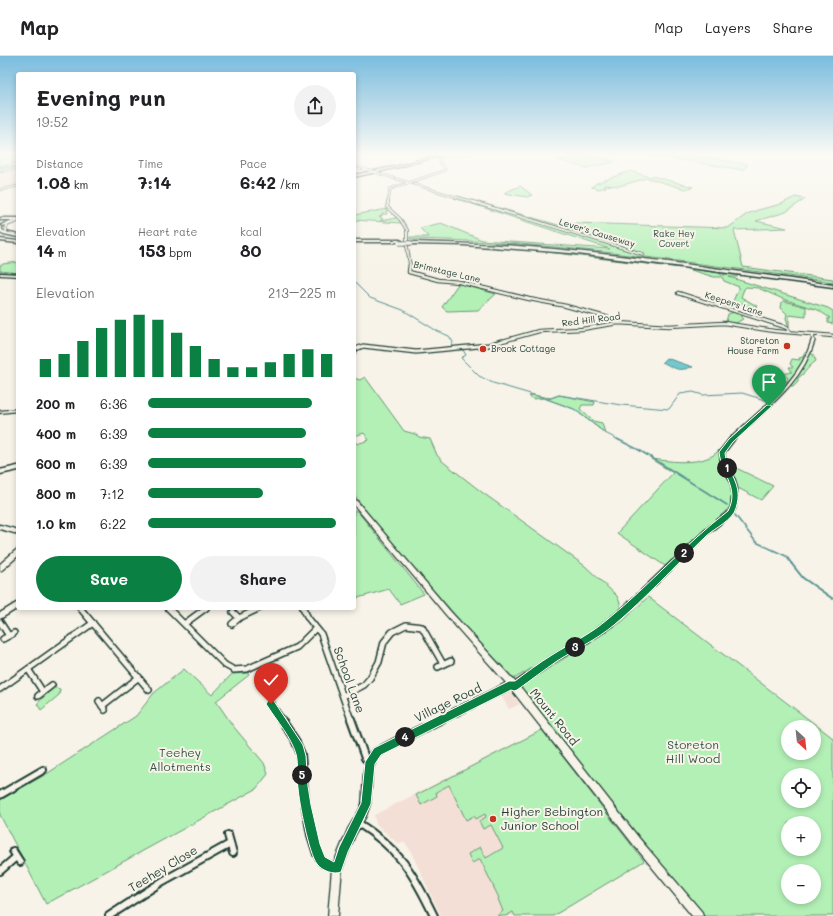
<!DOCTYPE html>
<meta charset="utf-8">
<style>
:root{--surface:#fff;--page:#f2f2f2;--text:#202124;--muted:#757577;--line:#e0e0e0;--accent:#0b8043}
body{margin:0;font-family:Mali,sans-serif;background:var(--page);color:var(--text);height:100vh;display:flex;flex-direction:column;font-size:15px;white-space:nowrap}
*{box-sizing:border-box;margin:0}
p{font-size:13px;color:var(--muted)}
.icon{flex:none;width:22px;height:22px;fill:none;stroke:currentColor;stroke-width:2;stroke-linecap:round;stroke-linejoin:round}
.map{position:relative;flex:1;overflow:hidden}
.sheet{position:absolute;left:16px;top:16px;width:340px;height:538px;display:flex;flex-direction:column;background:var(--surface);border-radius:4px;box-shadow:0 2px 6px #0003}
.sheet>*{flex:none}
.needle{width:26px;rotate:153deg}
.buttons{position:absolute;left:781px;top:664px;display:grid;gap:8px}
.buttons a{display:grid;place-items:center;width:40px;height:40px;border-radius:50%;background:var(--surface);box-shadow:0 2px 6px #0003;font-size:20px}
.pin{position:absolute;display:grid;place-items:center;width:34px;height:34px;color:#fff;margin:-41px -17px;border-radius:50% 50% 50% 0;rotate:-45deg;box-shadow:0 0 4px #0007}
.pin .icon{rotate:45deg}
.km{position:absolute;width:20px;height:20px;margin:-10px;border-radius:50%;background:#222;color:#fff;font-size:11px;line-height:20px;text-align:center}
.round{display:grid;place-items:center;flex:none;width:42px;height:42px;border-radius:21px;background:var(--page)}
.head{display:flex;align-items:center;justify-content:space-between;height:68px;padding:0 20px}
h1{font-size:22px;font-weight:700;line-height:30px}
.metrics{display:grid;grid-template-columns:repeat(3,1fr);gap:6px;height:68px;padding:4px 20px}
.metrics div{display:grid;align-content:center}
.metrics b{font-size:17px;font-weight:700}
.metrics small{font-size:11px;font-weight:400}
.metrics p{font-size:11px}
.chart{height:112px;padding:8px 20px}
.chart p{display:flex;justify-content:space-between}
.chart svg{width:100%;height:72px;margin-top:4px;stroke:var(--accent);stroke-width:6}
.cta{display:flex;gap:8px;margin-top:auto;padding:8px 20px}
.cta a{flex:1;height:46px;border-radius:24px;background:var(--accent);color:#fff;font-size:16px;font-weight:700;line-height:46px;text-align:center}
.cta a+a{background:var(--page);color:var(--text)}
ul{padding:0 20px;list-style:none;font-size:13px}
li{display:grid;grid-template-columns:64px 48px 1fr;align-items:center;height:30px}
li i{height:10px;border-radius:5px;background:var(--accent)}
header{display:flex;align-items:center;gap:24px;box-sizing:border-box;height:56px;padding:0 20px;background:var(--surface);border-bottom:1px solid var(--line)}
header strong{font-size:19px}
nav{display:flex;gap:22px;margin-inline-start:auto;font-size:14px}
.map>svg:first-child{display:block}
</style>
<header>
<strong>Map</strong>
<nav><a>Map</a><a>Layers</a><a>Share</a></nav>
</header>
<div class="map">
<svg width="833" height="860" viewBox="0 0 833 860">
<rect width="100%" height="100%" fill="#f7f3e8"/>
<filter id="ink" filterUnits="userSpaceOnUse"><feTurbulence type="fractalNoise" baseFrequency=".025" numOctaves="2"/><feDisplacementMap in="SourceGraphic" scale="8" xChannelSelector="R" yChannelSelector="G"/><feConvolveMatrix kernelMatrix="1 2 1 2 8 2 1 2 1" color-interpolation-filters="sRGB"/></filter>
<g filter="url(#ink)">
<!-- built -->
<path fill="#f4dfd6" d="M18 98V130L0 134V102Z
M511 636 520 648 509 653 502 641Z
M542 674 644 805 553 860H441L409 792 404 786 397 787 376 768 374 759Z"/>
<!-- green -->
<path fill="#b3f0b6" stroke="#699675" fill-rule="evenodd" d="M11 98H18L10 100 18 101V107L1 110 18 111 0 115 6 114 0 112V100Z
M584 98 615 106 586 112 558 104Z
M654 98H679L748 108 744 114 648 99Z
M630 115 650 121 652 120 693 131 685 133 647 122 619 130 604 129 606 131 599 133 591 131 597 127Z
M520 130 532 139 527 141 504 137Z
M458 140 572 173 575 171V167L728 172 747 158 758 154 781 148 795 141 805 143 786 156 756 165 787 172 734 174 743 211 833 223V226C692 207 552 185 410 183V181H428L420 172 441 167 482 184 610 193 454 142Z
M388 153 395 159H393L395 158 388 153 386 154 387 158H382V160L379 161 383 163 380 165 396 162 395 161 397 160 400 163 401 167 354 164V159Z
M539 195 581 198 674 210 680 212Z
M18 206V217L0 215V210L3 208Z
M684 212 720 217 721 219H725L724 217 738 219 737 221H729L828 252 833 255V268L828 267V262H830L818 254 783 243 758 232 746 231 744 233 741 241 757 250V251L746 250V248L740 247 735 251 731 250 739 231 724 225 722 221H714Z
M458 228H460L496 238 478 254 447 255 442 251Z
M784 245 806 251V261L789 259V271L786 262 787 258 781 252 782 246Z
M734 256 741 258 743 263 736 267 726 266 728 258Z
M804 297 813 298 816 305C809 309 805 318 798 322V325L793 330H791L790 326H786L788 322 783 318 792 316 789 311H793L790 308 792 303 800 304 799 302 803 301Z
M365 321 404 375 415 378 419 381 430 383 437 399 442 405 483 437 585 510 617 540 620 547V553L582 582 512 624 407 504 371 462 354 438V384L357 388 369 384 364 377 354 380V322L360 324Z
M531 339 551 342 559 339 595 346 594 349H582L580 353 593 365 602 367 605 377 574 353 544 342 533 343 529 340Z
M724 389 720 395V403L730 427 732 442 730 451 665 510 617 477 673 417 651 403C670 405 692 409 710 401 715 399 720 393 724 389Z
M729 409 734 411 773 430 761 444 738 432Z
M354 454 358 456 424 538 400 548 389 533 354 543Z
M648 541 833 682V860H703L519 631 623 565ZM788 671H814V697H788ZM788 719H814V745H788ZM788 767H814V793H788ZM788 815H814V841H788Z
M184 613 212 639 232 618 248 617 249 619 216 645 233 670 264 707 268 718 256 733 46 848 0 759V744L48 717 136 660 154 637Z
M53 631 60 633 59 639 41 654 37 648Z
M542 674 644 805 553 860H515L513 856 506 860H497L503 855 498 843 499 842 480 803 472 807 468 798 480 791 486 802 503 792 491 769 483 773 479 765 486 761 485 758 476 763 474 760 466 764 449 729 436 736 437 740 421 749 416 739Z"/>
<!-- water -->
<path fill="#76c7ce" stroke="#539090" d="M666 302 693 311C689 311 688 313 684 313 676 315 669 309 662 306Z"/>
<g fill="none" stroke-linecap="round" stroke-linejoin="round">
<!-- stream-far2 -->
<path stroke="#539090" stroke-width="1" d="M0 111H12
M354 226 370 242 403 254 437 275 449 280 453 286 451 291
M463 294 466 299 461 302 479 320 493 327 544 342 574 353 605 377 619 384
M548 343 559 339 621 349 669 353 680 338 693 336 703 339 742 337 768 345"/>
<!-- stream-far1 -->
<path stroke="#539090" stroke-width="1.5" d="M617 383 639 394 727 449
M735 459 756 486 786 500 792 508"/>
<!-- stream -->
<path stroke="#539090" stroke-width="2" d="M791 507 803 522 833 543"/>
<defs>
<path id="street-far6" d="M444 101 466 98
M354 110 476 147
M0 116 18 112
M0 134 18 130
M388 147 390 133 443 115 445 113 439 104 445 98"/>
<path id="street-far5" d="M388 146 387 151 400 163 407 174V190L410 209
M473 146 643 198
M6 175 7 169 18 165"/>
<path id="street-far4" d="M410 208 409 216 438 224 459 226 529 243 566 250 620 265
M678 237 782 270 787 272 789 275
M499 286 539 275 582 273 618 267 669 270 724 267 774 275 833 280
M813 286V278"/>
<path id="street-far3" d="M354 296 356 293 363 290 416 296 489 289 502 285
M731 384C762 353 800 329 813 285"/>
<path id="street-far2" d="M0 416 18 412
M0 471 18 476
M673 508 705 477 730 457 733 452 735 434 733 425 723 406 722 396 732 383"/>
<path id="street-far1" d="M80 552 149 634
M168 552 225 609 234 614 247 613 297 591 316 572
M303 552 308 562 321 578 351 664
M233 556 239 562
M0 560 18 549
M0 566 9 580
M184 568 206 552
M232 568 239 562 260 552
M3 583 14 577
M438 611 451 605
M28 613 43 636
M514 630 555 602 582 587 610 568 674 507
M0 633 93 567
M38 640 52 629
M343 640 364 629 370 622 379 606 384 586 392 576 406 569 422 571 443 608
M99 645 105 654
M271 648 282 664
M102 650 139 621"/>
<path id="street" d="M281 663 295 684 301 698 305 746 311 779 317 798 323 807 336 812
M351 663 365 702 370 706
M0 739 43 714
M358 767C399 793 413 816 434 860
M228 779 233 797
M13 795 20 806
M0 815 16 801
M109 860 163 825 230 788"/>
<path id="secondary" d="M0 217 18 218V220L0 219Z
M18 353V355L0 357V355Z
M354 443 356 444 450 555 522 633 639 782 702 856 703 860H692L633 788 511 633 406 685 380 699 376 704 372 715 370 748 366 760 355 779 342 812 338 860H328L332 812 348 773 359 755 362 748 364 715 370 698 374 693 400 679 506 627 446 559 354 449Z
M16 494H18V500L2 514 0 515V508Z"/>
<path id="primary" d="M441 98H445L399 111 354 121V119L398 110Z
M0 162H18V164H0Z
M12 164 14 165 3 170 1 169Z"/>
<path id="highway" d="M0 170 2 171V174L6 176 18 179V181L4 178 0 176Z
M0 183 18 185V187L0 185Z
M354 184H400L402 185 400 186H354Z
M411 186C446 187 482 188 517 190 623 198 728 214 833 229V231L675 210 570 197 464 189 410 188V186Z"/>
</defs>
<!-- street-far6 casing -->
<use href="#street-far6" stroke="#1f3d34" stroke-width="2.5"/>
<!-- street-far5 casing -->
<use href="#street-far5" stroke="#1f3d34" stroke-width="3.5"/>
<!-- street-far4 casing -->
<use href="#street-far4" stroke="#1f3d34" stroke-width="4.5"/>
<!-- street-far3 casing -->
<use href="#street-far3" stroke="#1f3d34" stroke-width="5.5"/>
<!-- street-far2 casing -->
<use href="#street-far2" stroke="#1f3d34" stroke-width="7"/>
<!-- street-far1 casing -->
<use href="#street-far1" stroke="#1f3d34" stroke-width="8"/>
<!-- street casing -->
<use href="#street" stroke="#1f3d34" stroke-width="10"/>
<!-- secondary casing -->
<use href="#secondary" stroke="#1f3d34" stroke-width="2.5"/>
<!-- primary casing -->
<use href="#primary" stroke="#1f3d34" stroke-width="3"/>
<!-- highway casing -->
<use href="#highway" stroke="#1f3d34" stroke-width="3"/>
<!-- street-far6 -->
<use href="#street-far6" stroke="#f7f3e8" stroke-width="1.5"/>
<!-- street-far5 -->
<use href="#street-far5" stroke="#f7f3e8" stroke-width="2"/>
<!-- street-far4 -->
<use href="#street-far4" stroke="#f7f3e8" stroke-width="2.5"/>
<!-- street-far3 -->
<use href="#street-far3" stroke="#f7f3e8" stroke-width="3"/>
<!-- street-far2 -->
<use href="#street-far2" stroke="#f7f3e8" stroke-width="4"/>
<!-- street-far1 -->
<use href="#street-far1" stroke="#f7f3e8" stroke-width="5"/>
<!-- street -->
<use href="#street" stroke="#f7f3e8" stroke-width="6"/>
<!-- secondary -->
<use href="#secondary" fill="#f7f3e8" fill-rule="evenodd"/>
<!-- primary -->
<use href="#primary" fill="#f7f3e8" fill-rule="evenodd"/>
<!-- highway -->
<use href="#highway" fill="#f7f3e8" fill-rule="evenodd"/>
<defs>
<path id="highway-bridge" d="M399 187H411"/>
</defs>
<!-- highway-bridge casing -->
<use href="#highway-bridge" stroke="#1f3d34" stroke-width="5" stroke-linecap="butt"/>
<!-- highway-bridge -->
<use href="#highway-bridge" stroke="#f7f3e8" stroke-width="3.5"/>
</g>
</g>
<!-- sky -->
<linearGradient id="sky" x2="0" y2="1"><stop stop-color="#7abcde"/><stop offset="0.45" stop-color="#fbfaf5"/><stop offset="1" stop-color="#fbfaf5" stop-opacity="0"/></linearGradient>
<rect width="833" height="218" fill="url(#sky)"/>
<!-- route -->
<path fill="#0b8043" stroke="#fff" d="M767 349 772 350 733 386 725 397C727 418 744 427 736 452 733 464 715 472 706 480 675 510 646 542 614 569 596 584 576 593 557 605 544 614 531 624 517 634L514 635 511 634 381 699 375 708 371 748 348 796 341 816C334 819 322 815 317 808 309 798 299 746 298 732 296 721 299 709 296 698 291 681 277 665 268 651L266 648 268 645 271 643 274 645 303 689 306 700 308 730 311 749 320 788 325 801 334 806 339 791 361 747 365 706 374 692 509 625H515C527 616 539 607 552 599 571 587 591 578 608 563 650 529 685 488 728 455 740 432 721 418 719 396L729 383Z"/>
<!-- markers -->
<g fill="#c8321e" stroke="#f7f3e8" stroke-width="1.5">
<circle cx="787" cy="290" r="4"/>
<circle cx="483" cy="293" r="4"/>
<circle cx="493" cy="763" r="4"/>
</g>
<g text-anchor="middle" stroke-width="4" stroke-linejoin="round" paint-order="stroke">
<!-- far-street labels -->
<g font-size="9" fill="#1f3d34" stroke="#f7f3e8">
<text transform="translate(597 177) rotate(17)" y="3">Lever's Causeway</text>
<text transform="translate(447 216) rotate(13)" y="3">Brimstage Lane</text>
<text transform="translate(734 248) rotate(18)" y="3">Keepers Lane</text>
<text transform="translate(591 264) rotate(-7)" y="3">Red Hill Road</text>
</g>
<!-- far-park labels -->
<g font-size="9" fill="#355848" stroke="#f7f3e8">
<text x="674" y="181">Rake Hey<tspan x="674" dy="10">Covert</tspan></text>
</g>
<!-- far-poi labels -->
<g font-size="9" fill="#1f3d34" stroke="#f7f3e8" text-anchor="end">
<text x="779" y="288">Storeton<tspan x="779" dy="10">House Farm</tspan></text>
<text x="491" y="296" text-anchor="start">Brook Cottage</text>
</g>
<!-- near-street labels -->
<g font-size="12" fill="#1f3d34" stroke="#f7f3e8">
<text transform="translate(349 624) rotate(70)" y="4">School Lane</text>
<text transform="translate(448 647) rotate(-26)" y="4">Village Road</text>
<text transform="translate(554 661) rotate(51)" y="4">Mount Road</text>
<text transform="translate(163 813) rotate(-31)" y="4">Teehey Close</text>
</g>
<!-- near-park labels -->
<g font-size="12" fill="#355848" stroke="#f7f3e8">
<text x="693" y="693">Storeton<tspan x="693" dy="14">Hill Wood</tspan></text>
<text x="180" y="701">Teehey<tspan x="180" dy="14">Allotments</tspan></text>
</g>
<!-- near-poi labels -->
<g font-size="12" fill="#1f3d34" stroke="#f7f3e8" text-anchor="start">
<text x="501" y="760">Higher Bebington<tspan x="501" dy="14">Junior School</tspan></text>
</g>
</g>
</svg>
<div class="buttons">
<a><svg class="needle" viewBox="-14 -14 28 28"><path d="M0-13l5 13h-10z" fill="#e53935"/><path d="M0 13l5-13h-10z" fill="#757577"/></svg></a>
<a><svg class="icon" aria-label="locate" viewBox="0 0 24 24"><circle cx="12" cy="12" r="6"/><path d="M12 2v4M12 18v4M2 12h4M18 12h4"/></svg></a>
<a>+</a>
<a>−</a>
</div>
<div class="pin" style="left:769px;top:350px;background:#1e9e55"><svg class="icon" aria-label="arrive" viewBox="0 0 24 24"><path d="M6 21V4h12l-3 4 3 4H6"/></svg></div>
<div class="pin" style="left:271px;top:648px;background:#d93025"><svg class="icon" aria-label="check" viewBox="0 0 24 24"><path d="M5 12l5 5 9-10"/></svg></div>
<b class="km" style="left:727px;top:412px">1</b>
<b class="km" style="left:684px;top:497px">2</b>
<b class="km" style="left:575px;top:591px">3</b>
<b class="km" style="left:405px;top:681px">4</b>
<b class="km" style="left:302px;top:719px">5</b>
<section class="sheet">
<div class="head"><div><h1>Evening run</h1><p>19:52</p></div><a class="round"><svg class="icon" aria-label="share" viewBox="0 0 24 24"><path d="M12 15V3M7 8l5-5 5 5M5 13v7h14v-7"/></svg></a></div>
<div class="metrics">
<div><p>Distance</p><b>1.08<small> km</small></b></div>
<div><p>Time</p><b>7:14</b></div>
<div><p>Pace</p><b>6:42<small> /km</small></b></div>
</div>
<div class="metrics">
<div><p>Elevation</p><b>14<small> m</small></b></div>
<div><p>Heart rate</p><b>153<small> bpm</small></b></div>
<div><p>kcal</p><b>80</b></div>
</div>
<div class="chart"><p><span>Elevation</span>213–225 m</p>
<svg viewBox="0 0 160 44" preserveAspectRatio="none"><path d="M5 44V33M15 44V30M25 44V22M35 44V14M45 44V9M55 44V6M65 44V9M75 44V17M85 44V25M95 44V33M105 44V38M115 44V38M125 44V35M135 44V30M145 44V27M155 44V30"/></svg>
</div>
<ul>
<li><b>200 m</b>6:36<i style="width:87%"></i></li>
<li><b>400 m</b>6:39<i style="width:84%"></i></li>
<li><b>600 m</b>6:39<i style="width:84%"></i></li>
<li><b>800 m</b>7:12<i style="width:61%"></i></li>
<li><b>1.0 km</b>6:22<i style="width:100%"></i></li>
</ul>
<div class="cta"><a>Save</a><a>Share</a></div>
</section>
</div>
